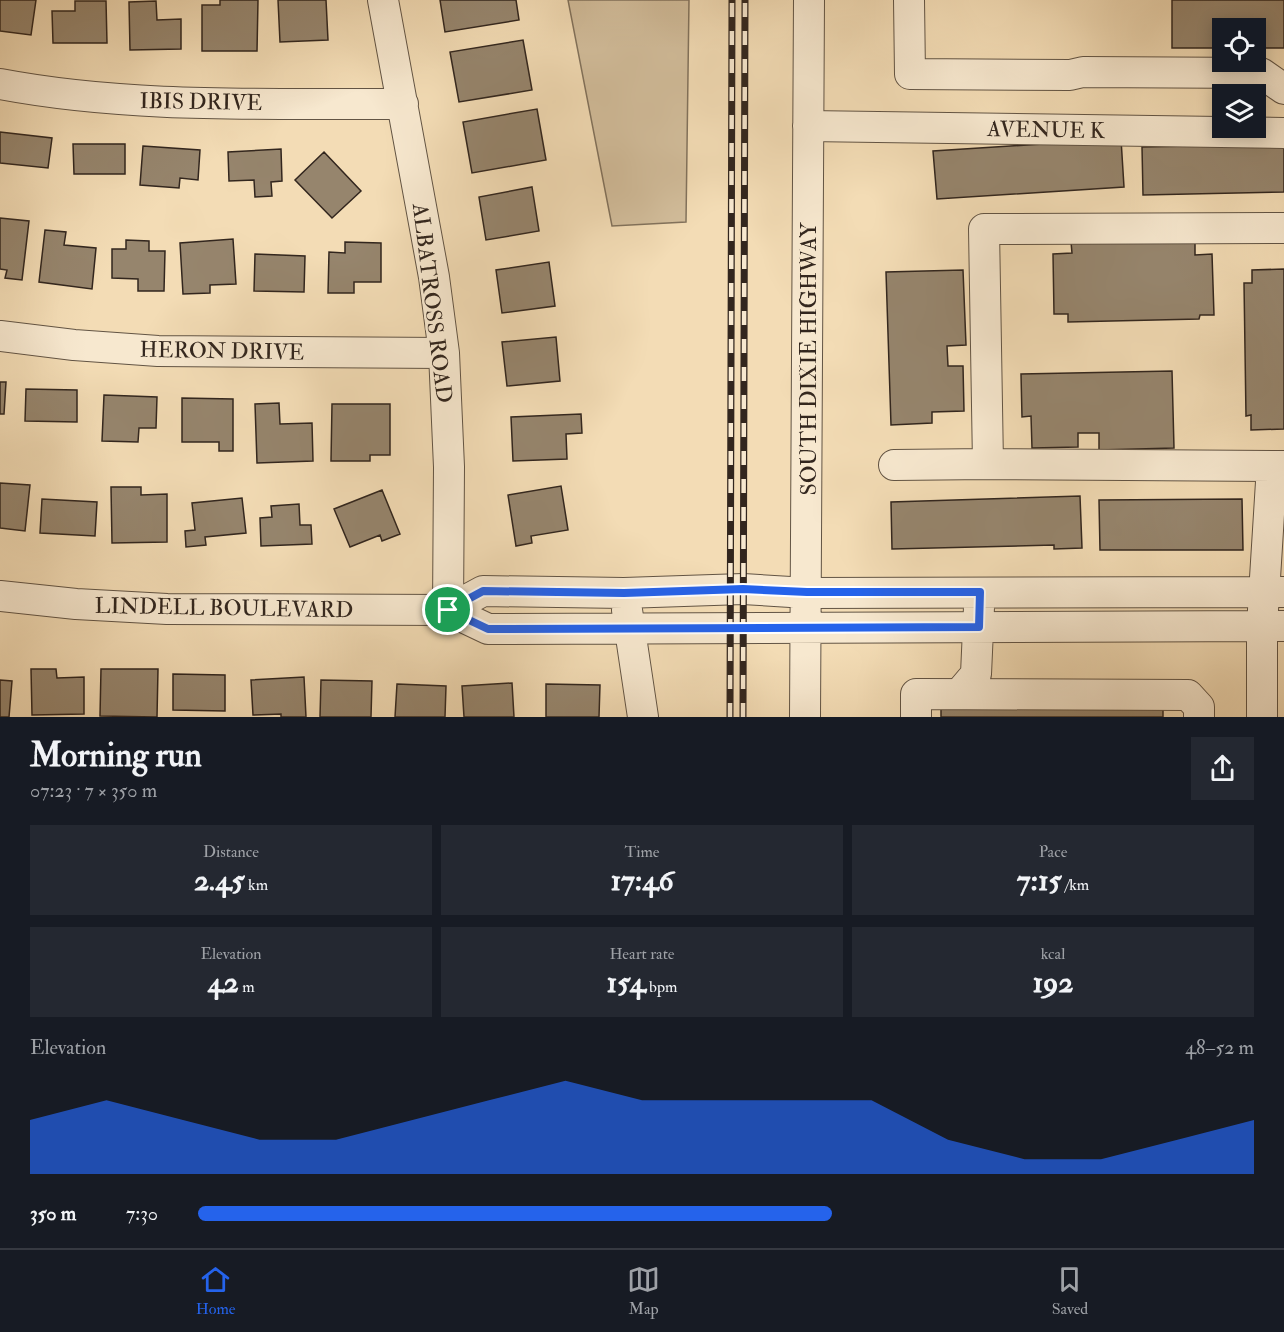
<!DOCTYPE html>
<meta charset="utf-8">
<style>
:root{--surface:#171b24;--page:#242831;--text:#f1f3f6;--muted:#9ea1a6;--line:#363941;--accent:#2563eb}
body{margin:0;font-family:"IM FELL Double Pica",serif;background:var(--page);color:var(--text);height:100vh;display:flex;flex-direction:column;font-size:22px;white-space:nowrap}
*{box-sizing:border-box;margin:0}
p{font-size:20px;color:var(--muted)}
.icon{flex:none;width:33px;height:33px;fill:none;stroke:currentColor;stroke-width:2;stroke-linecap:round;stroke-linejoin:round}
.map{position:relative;height:717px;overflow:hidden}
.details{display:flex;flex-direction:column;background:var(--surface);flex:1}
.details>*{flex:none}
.controls{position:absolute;left:1212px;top:18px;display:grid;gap:12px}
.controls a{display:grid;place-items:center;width:54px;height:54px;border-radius:0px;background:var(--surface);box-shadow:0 3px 15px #0003;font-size:30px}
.pin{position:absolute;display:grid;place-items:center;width:51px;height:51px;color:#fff;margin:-26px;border:3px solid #fff;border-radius:50%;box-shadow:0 2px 6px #0007}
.round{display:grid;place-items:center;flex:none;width:63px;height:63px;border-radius:0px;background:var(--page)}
.summary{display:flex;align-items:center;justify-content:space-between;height:102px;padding:0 30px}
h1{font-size:33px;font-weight:800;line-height:45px}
.stats{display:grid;grid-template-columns:repeat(3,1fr);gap:9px;height:102px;padding:6px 30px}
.stats div{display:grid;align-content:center;border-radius:0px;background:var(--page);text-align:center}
.stats b{font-size:30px;font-weight:800}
.stats small{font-size:16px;font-weight:400}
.stats p{font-size:16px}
.chart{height:168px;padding:12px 30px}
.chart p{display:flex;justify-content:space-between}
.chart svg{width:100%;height:108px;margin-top:6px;fill:var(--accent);opacity:.7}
ul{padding:0 30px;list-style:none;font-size:20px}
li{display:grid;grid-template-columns:96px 72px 1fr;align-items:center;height:45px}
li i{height:15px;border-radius:8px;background:var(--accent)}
.dock{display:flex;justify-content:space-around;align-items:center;height:84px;border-top:2px solid var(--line);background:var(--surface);font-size:16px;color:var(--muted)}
.dock a{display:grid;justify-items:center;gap:3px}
.dock .active{color:var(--accent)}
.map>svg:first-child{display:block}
</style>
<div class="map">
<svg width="1284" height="717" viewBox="0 0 1284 717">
<rect width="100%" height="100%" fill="#f3dcb5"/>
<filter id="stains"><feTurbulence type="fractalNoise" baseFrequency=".00333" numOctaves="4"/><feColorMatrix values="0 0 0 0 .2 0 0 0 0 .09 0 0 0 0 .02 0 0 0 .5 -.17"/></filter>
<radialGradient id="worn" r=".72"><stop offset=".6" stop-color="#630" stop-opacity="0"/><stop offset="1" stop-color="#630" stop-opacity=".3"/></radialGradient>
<!-- green -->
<path fill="#d2bd9b" stroke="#82725c" stroke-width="1.5" d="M568 0H689L686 222 612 226Z"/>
<!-- building -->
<path fill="#96856d" stroke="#32261e" stroke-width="1.5" d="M0 0H36L31 35 0 31Z
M220 0H258L257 51H202V5H220Z
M278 0H326L328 40 280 42Z
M440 0H516L519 20 445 32Z
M1172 0H1284V48H1256V28H1222V48H1172Z
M75 1H106L107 43H53L52 11H75Z
M156 1 157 20 181 19V49L130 50 129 2Z
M523 40 532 90 459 102 450 52Z
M537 109 546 160 472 173 463 122Z
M0 132 52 138 48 168 0 163Z
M1121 139 1124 187 937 199 933 151Z
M73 144H125V174H74Z
M1284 144V192L1143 195 1142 147Z
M143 146 200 150 198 180 180 178 179 188 140 185Z
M281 149 282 181 271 182 272 196 255 197 254 180 229 181 228 152Z
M324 152 361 191 332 218 295 180Z
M532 187 539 231 486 240 479 197Z
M0 218 29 221 22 280 5 278 7 270 0 269Z
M45 230 66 232 64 245 96 248 92 289 39 282Z
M233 239 236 284 210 285V293L183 294 180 243Z
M1195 239V255L1212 254 1214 315H1200L1199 319 1068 322V314H1054L1053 254 1072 253 1071 242Z
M126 240 149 241V251H165L164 291H138V279L112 278V249H126Z
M345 242 381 243V282H354V293H328L329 252 345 253Z
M255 254 305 256 304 292 254 291Z
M549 262 555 306 502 313 496 270Z
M1284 269V429L1251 430V415L1246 416 1244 283H1252V270Z
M963 270 966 345 947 346 948 366H963L964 411 932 412V423L891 425 886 272Z
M556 337 560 381 507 386 502 342Z
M1172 371 1174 448 1099 450V433H1078V447L1032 448 1031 416 1022 417 1021 374Z
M0 382H6L4 414H0Z
M26 389 77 390V422L25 421Z
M104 395 157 397 156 428H139L138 442 102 441Z
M182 398 233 399V451H219V442H182Z
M279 403 280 424 312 423 313 461 257 463 255 404Z
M332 404H390V455H370V461H331Z
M581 414 582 433 566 434 567 459 513 461 511 417Z
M0 483 30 485 25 531 0 528Z
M561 486 568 530 531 536 532 543 516 546 508 495Z
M111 487H141V495L167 494V542L112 543Z
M382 490 400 534 382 541 380 535 350 547 334 509Z
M1080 496 1082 548 1054 549V545L892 549 891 502Z
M242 498 246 533 205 537 206 545 186 547 185 531 195 530 192 503Z
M42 499 97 502 95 536 40 533Z
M1242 499 1243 550H1100L1099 500Z
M299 504 300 525H311L312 544 261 546 260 518 272 517 271 506Z
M31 669H56L57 678 84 677V714L32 715Z
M101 669H158L157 717 100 716Z
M173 674 225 675V711L173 710Z
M304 677 306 717H281V714L253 715 251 680Z
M0 680 12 681 9 717H0Z
M321 680 372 681 371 717H320Z
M512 683 514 717H464L462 686Z
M397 684 446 686 445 717H395Z
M546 684 600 685 599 717H546Z
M1163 707V717H941V709Z"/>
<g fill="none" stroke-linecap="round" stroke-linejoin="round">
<defs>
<path id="minor" d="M383 0 434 277 444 353 449 467 448 610
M909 0 910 74 1070 75 1083 72 1261 73 1284 89
M0 84C132 109 268 103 403 104
M808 126 1284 133
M1284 228 984 229 988 464 1284 466
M0 336 74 345 158 351 444 353
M894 465 988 464
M0 596 76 604 167 609 448 610 488 629 1284 626
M448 610 483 591 624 593 743 589 807 593 1284 592
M627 610 643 717
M959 694 976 674 979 607
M805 717 809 0
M916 717V694L1188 695 1199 707V717
M1262 717V626L1272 466"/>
</defs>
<!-- minor casing -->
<use href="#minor" stroke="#625444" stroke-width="32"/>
<!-- minor -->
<use href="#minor" stroke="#f7e8cf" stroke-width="30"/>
<defs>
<path id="rail" d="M730 717 732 0
M743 717 745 0"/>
</defs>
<!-- rail casing -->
<use href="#rail" stroke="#32261e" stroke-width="7"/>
<!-- rail -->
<use href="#rail" stroke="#f7e8cf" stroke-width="4.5" stroke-dasharray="14" stroke-linecap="butt"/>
</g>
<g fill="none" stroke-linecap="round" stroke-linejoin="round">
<defs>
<path id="route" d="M743 589 807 592H980L979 627 488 629 448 610 483 591 624 593Z"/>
</defs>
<!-- route casing -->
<use href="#route" stroke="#fff" stroke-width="12"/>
<!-- route -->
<use href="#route" stroke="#2563eb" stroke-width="8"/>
</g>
<g text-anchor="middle" stroke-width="4.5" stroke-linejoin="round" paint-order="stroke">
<!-- street labels -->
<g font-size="22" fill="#32261e" stroke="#f7e8cf">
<text transform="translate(201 101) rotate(1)" y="8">IBIS DRIVE</text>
<text transform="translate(1046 129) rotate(1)" y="8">AVENUE K</text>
<text transform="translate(433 303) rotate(83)" y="8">ALBATROSS ROAD</text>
<text transform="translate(222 350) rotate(1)" y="8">HERON DRIVE</text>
<text transform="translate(808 359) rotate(-90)" y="8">SOUTH DIXIE HIGHWAY</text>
<text transform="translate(224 607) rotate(1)" y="8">LINDELL BOULEVARD</text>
</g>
</g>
<rect width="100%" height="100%" filter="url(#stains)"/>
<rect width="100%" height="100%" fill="url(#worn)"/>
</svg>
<div class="controls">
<a><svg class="icon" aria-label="locate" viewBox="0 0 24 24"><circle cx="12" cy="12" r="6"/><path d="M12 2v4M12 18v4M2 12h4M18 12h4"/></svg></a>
<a><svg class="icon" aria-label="layers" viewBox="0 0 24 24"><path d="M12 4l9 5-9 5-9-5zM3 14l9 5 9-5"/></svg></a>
</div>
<div class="pin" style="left:448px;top:610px;background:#1e9e55"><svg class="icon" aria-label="arrive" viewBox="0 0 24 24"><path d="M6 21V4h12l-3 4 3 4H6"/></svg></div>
</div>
<section class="details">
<div class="summary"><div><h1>Morning run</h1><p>07:23 · 7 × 350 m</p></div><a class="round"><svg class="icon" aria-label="share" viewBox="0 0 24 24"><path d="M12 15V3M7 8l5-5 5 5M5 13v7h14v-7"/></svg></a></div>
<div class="stats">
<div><p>Distance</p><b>2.45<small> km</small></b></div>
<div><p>Time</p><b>17:46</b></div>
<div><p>Pace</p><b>7:15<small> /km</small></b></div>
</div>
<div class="stats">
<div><p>Elevation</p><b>42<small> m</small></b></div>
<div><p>Heart rate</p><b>154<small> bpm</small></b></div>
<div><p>kcal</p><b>192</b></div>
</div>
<div class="chart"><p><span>Elevation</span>48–52 m</p>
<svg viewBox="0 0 160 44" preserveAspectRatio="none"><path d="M0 44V22L10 14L20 22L30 30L40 30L50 22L60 14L70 6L80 14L90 14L100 14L110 14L120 30L130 38L140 38L150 30L160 22V44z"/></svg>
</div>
<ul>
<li><b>350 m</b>7:30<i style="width:60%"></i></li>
</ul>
</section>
<nav class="dock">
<a class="active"><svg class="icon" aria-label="home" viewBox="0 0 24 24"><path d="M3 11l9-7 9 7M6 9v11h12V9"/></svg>Home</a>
<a><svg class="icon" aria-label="map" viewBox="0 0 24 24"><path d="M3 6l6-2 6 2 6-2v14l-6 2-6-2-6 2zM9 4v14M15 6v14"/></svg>Map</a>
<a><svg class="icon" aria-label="saved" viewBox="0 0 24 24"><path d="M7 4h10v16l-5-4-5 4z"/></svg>Saved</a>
</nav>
